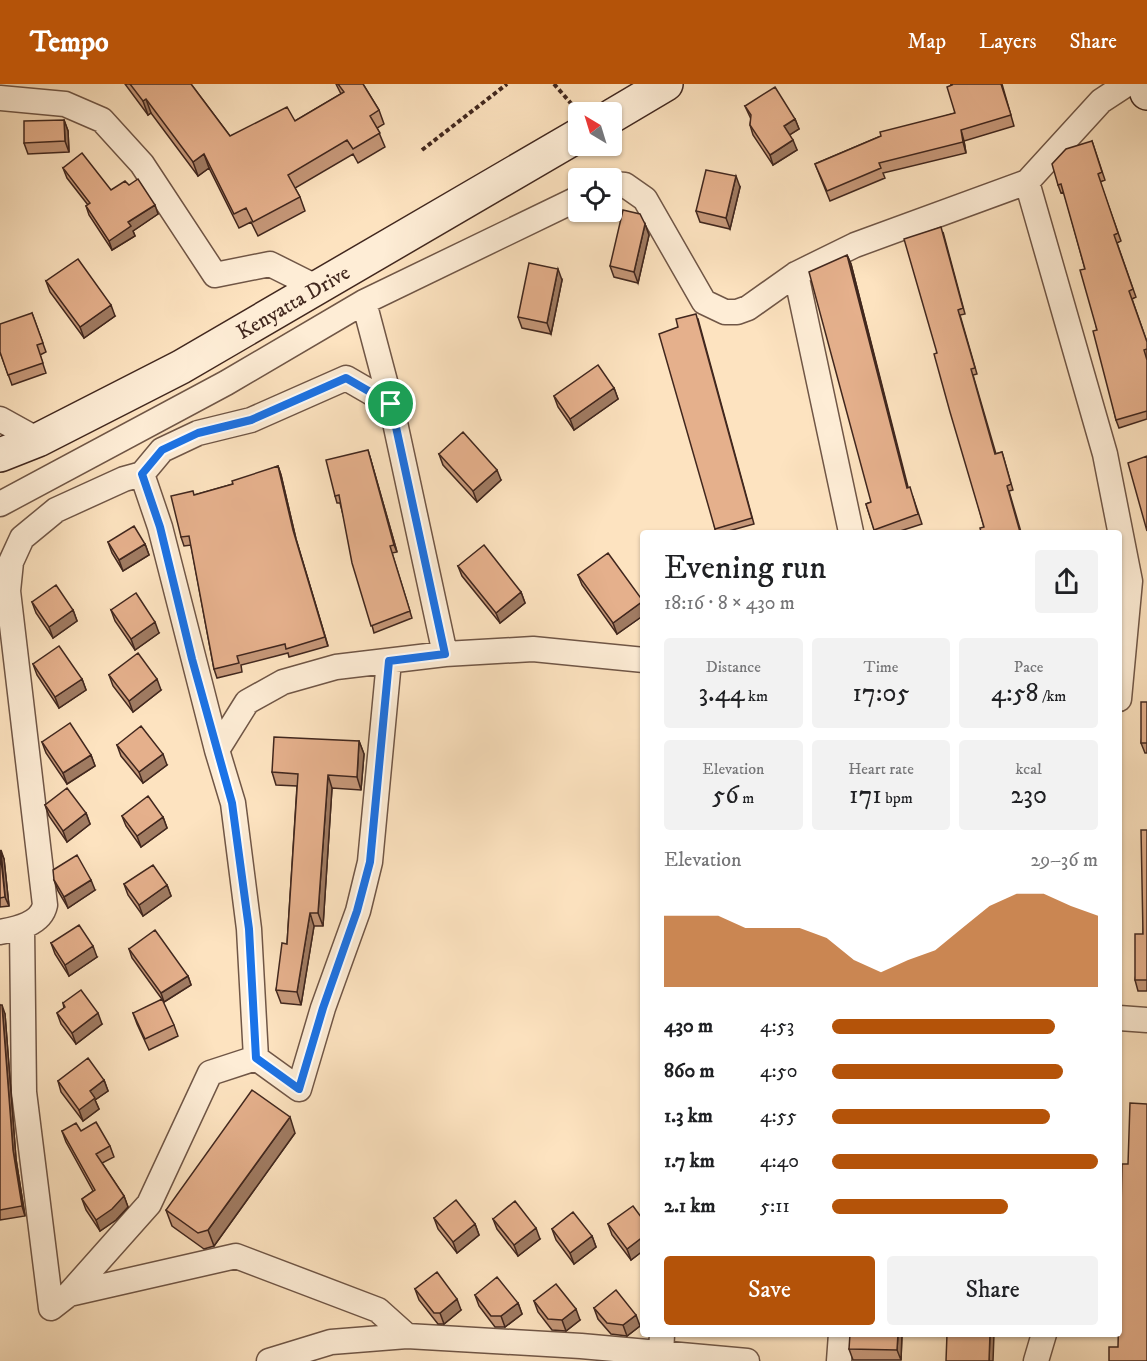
<!DOCTYPE html>
<meta charset="utf-8">
<style>
:root{--surface:#fff;--page:#f2f2f2;--text:#202124;--muted:#757577;--accent:#b45309}
body{margin:0;font-family:"IM FELL DW Pica",serif;background:var(--page);color:var(--text);height:100vh;display:flex;flex-direction:column;font-size:22px;white-space:nowrap}
*{box-sizing:border-box;margin:0}
p{font-size:20px;color:var(--muted)}
.icon{flex:none;width:33px;height:33px;fill:none;stroke:currentColor;stroke-width:2;stroke-linecap:round;stroke-linejoin:round}
.map{position:relative;flex:1;overflow:hidden}
.panel{position:absolute;left:640px;top:446px;width:482px;height:807px;display:flex;flex-direction:column;background:var(--surface);border-radius:6px;box-shadow:0 2px 4px #0004}
.panel>*{flex:none}
.needle{width:39px;rotate:322deg}
.buttons{position:absolute;left:568px;top:18px;display:grid;gap:12px}
.buttons a{display:grid;place-items:center;width:54px;height:54px;border-radius:6px;background:var(--surface);box-shadow:0 2px 4px #0004;font-size:30px}
.pin{position:absolute;display:grid;place-items:center;width:51px;height:51px;color:#fff;margin:-26px;border:3px solid #fff;border-radius:50%;box-shadow:0 2px 6px #0007}
.round{display:grid;place-items:center;flex:none;width:63px;height:63px;border-radius:6px;background:var(--page)}
.head{display:flex;align-items:center;justify-content:space-between;height:102px;padding:0 24px}
h1{font-size:33px;font-weight:600;line-height:45px}
.figures{display:grid;grid-template-columns:repeat(3,1fr);gap:9px;height:102px;padding:6px 24px}
.figures div{display:grid;align-content:center;border-radius:6px;background:var(--page);text-align:center}
.figures b{font-size:26px;font-weight:600}
.figures small{font-size:16px;font-weight:400}
.figures p{font-size:16px}
.chart{height:168px;padding:12px 24px}
.chart p{display:flex;justify-content:space-between}
.chart svg{width:100%;height:108px;margin-top:6px;fill:var(--accent);opacity:.7}
.action{display:flex;gap:12px;margin-top:auto;padding:12px 24px}
.action a{flex:1;height:69px;border-radius:6px;background:var(--accent);color:#fff;font-size:24px;font-weight:600;line-height:69px;text-align:center}
.action a+a{background:var(--page);color:var(--text)}
ul{padding:0 24px;list-style:none;font-size:20px}
li{display:grid;grid-template-columns:96px 72px 1fr;align-items:center;height:45px}
li i{height:15px;border-radius:8px;background:var(--accent)}
header{display:flex;align-items:center;gap:36px;box-sizing:border-box;height:84px;padding:0 30px;background:var(--accent);color:#fff}
header strong{font-size:28px}
nav{display:flex;gap:33px;margin-inline-start:auto;font-size:21px}
.map>svg:first-child{display:block}
</style>
<header>
<strong>Tempo</strong>
<nav><a>Map</a><a>Layers</a><a>Share</a></nav>
</header>
<div class="map">
<svg width="1147" height="1277" viewBox="0 0 1147 1277">
<rect width="100%" height="100%" fill="#fde3c0"/>
<filter id="stains"><feTurbulence type="fractalNoise" baseFrequency=".00333" numOctaves="4"/><feColorMatrix values="0 0 0 0 .2 0 0 0 0 .09 0 0 0 0 .02 0 0 0 .5 -.17"/></filter>
<radialGradient id="worn" r=".72"><stop offset=".6" stop-color="#630" stop-opacity="0"/><stop offset="1" stop-color="#630" stop-opacity=".3"/></radialGradient>
<g fill="none" stroke-linecap="round" stroke-linejoin="round">
<defs>
<path id="street" d="M0 14 65 20 102 36 142 80 215 191 270 180 318 204
M1027 98 1105 370 1130 497 1119 615
M612 100 625 101 645 115 704 218 725 228H737L748 224 796 190 855 161 1027 98 1101 17 1127 0
M796 190 851 448
M364 218 391 320 445 570
M0 335 38 356
M142 390 160 443 217 666
M0 420 226 299 364 218 579 114
M22 844 24 1008 51 1224 69 1210 149 1120 210 989 256 974
M0 848C17 845 41 840 45 821L8 507 11 478 22 454 56 426 124 395 142 390 162 366 198 349 251 336 346 294 391 320
M1119 934 1147 936
M256 974 249 845 233 719 217 666 247 618 283 598 336 583 445 570 533 565 644 576
M256 974 299 1005 323 924 358 827 370 778 389 577
M69 1210 236 1172 378 1226 407 1252 581 1262 747 1277
M661 1271 662 1250
M269 1277 331 1258 407 1252
M839 1277 841 1250
M1036 1277 1044 1250"/>
<path id="secondary" d="M1144 0 1147 9
M612 32 666 0
M0 371 38 356 181 283 579 51"/>
</defs>
<!-- street casing -->
<use href="#street" stroke="#705646" stroke-width="27"/>
<!-- secondary casing -->
<use href="#secondary" stroke="#41271e" stroke-width="36"/>
<!-- path -->
<path stroke="#41271e" stroke-width="4" stroke-dasharray="4.5 3" stroke-linecap="butt" d="M554 0 575 24
M422 66 507 0"/>
<!-- street -->
<use href="#street" stroke="#feedd6" stroke-width="24"/>
<!-- secondary -->
<use href="#secondary" stroke="#feedd6" stroke-width="33"/>
</g>
<!-- wall -->
<path fill="#c59778" stroke="#41271e" stroke-width="1.5" d="M125 0H191L230 52 295 37 341 10 336 0H363L379 26 384 40 377 44 385 63 358 79 353 70 295 104 300 113 305 127 258 152 251 138 239 144 209 84 198 92 151 29 148 31Z
M951 0H1002L1014 42 964 57 966 69 883 89 885 94 830 117 815 80 881 52 955 29Z
M745 22 795 35 799 45 789 51 797 66 773 81 753 51 750 41 751 35Z
M64 36 68 47 69 68 28 70 24 59Z
M1092 57 1105 96 1100 98 1121 157 1117 159 1136 213 1132 215 1147 258V335L1119 344 1116 336 1097 246 1085 185 1064 108 1061 109 1058 101Z
M63 84 111 106 129 101 158 130 133 147 135 152 112 166 89 131 86 122 88 121 67 94Z
M740 103 730 145 700 138 696 127Z
M645 140 649 151 638 199 614 193 610 182Z
M943 148 965 230 960 231 977 290 973 291 996 370 1002 368 1013 406 1009 407 1021 448H981L984 443 937 269Z
M847 171 851 180 908 403 913 413 922 440 897 448H875L866 420 871 418Z
M562 196 551 250 522 244 518 233Z
M46 197 115 232 84 254 50 208Z
M32 229 46 268 40 271 46 289 12 301 0 268Z
M698 235 754 440 725 448H716L715 445 678 243Z
M614 304 618 315 574 346 558 323 554 312Z
M439 370 501 396 477 418 443 381Z
M370 373 397 468 392 469 412 534 374 549 340 419H337L335 412Z
M278 382 281 391 296 455 328 562 289 573 288 569 241 581 242 588 217 594 214 585 191 461 184 462 181 453 194 411 233 400Z
M108 458 145 460 149 471 123 487 112 469Z
M458 482 521 508 525 519 500 539 462 492Z
M578 491 643 517 644 531 617 550 582 501Z
M32 518 73 526 77 537 53 554 36 529Z
M111 526 159 549 135 566 115 537Z
M33 580 82 595 86 606 59 624 37 591Z
M109 591 161 606 133 628 113 602Z
M1147 618V669H1145L1141 659Z
M359 657 364 670 361 706 332 704 323 842H314L301 921 281 919 276 906 287 860 297 702 276 701 272 688Z
M42 658 91 671 95 682 67 700 46 669Z
M117 661 167 681 143 699 121 672Z
M45 721 86 729 90 740 67 758 49 732Z
M122 732 163 733 167 744 141 763 126 742Z
M1147 746V907H1138L1135 896 1143 850Z
M0 766 4 775 9 822 0 823Z
M54 796 95 806 68 824 58 807Z
M124 800 167 801 171 812 143 832 128 811Z
M51 859 97 873 69 892 55 870Z
M129 865 188 892 191 901 164 918 132 874Z
M63 919 102 940 76 960 61 940 57 929 64 924Z
M0 921 5 930 16 1075 25 1132 0 1136Z
M133 929 174 941 178 952 149 966 137 940Z
M104 996 108 1007 95 1016 99 1025 83 1037 61 1008 58 997Z
M62 1047H81L110 1062 114 1073 102 1079 124 1112 128 1123 116 1136 100 1147 86 1126 82 1115 93 1107 66 1058Z
M295 1049 214 1162 204 1165 172 1142 166 1126Z
M434 1134 475 1140 479 1151 457 1169 438 1145Z
M493 1135 540 1155 518 1172 497 1145Z
M644 1137V1166L631 1176 612 1151 608 1140Z
M552 1145 592 1152 596 1163 574 1180 556 1156Z
M415 1205 461 1226 444 1240H438L419 1216Z
M475 1211 518 1219 522 1230 505 1243H495L479 1222Z
M534 1217 580 1236 566 1247 552 1246 538 1228Z
M594 1224 640 1242 627 1252 611 1250 598 1235Z
M681 1250H718V1252Z
M902 1250 901 1276H853L849 1265Z"/>
<!-- shaded-wall -->
<path fill="#a07b62" stroke="#41271e" stroke-width="1.5" d="M146 15 151 29 148 31 143 17Z
M795 35 799 45 788 52 784 42Z
M64 36 68 47 69 68 65 57Z
M961 46 964 57 966 69 963 58Z
M793 56 797 66 773 81 770 71Z
M204 70 209 84 198 92 193 78Z
M736 92 740 103 730 145 726 134Z
M155 121 158 130 133 147 135 152 112 166 109 157 128 138Z
M645 140 649 151 638 199 634 188Z
M847 171 851 180 910 414 907 404Z
M558 185 562 196 551 250 547 239Z
M111 221 115 232 84 254 80 243Z
M614 304 618 315 574 346 570 335Z
M368 366 370 373 397 468 394 461Z
M278 382 281 391 296 455 328 562 293 446Z
M497 386 501 396 477 418 473 407Z
M145 460 149 471 123 487 119 476Z
M521 508 525 519 500 539 496 529Z
M643 517 644 531 617 550 613 539Z
M73 526 77 537 53 554 49 543Z
M155 538 159 549 135 566 131 555Z
M82 595 86 606 59 624 55 613Z
M157 595 161 606 133 628 129 617Z
M359 657 364 670 361 706 357 693Z
M163 670 167 681 143 699 139 688Z
M91 671 95 682 67 700 63 689Z
M328 691 332 704 323 842 318 829Z
M86 729 90 740 67 758 63 747Z
M163 733 167 744 141 763 137 752Z
M1 766 4 775 9 822 5 813Z
M91 796 95 806 68 824 64 813Z
M167 801 171 812 143 832 139 821Z
M310 829 314 842 301 921 297 908Z
M93 862 97 873 69 892 65 881Z
M188 892 191 901 164 918 161 909Z
M2 921 5 930 16 1075 25 1132 22 1122 13 1066Z
M98 929 102 940 76 960 72 949Z
M104 996 108 1007 95 1016 99 1025 83 1037 79 1026 90 1007Z
M290 1033 295 1049 214 1162 208 1146Z
M124 1112 128 1123 116 1136 100 1147 96 1136Z
M475 1140 479 1151 457 1169 453 1158Z
M536 1144 540 1155 518 1172 514 1161Z
M592 1152 596 1163 574 1180 570 1169Z
M644 1152V1166L631 1176 627 1165Z
M457 1215 461 1226 444 1240 440 1229Z
M518 1219 522 1230 505 1243 501 1232Z
M576 1225 580 1236 566 1247 562 1236Z
M636 1231 640 1242 627 1252 623 1241Z
M898 1250H902L901 1276 897 1266Z
M990 1250H994L993 1277H989Z"/>
<!-- building -->
<path fill="#e5b08c" stroke="#41271e" stroke-width="1.5" d="M130 0H191L230 52 287 23 295 37 344 8 338 0H363L379 26 370 32 380 49 353 65 347 56 288 91 300 113 253 138 246 124 234 130 204 70 193 78 146 15 143 17Z
M951 0H1001L1011 31 961 46 963 58 879 79 881 84 827 107 815 80 881 52 880 48 955 29 947 3 952 1Z
M775 3 795 35 784 42 793 56 770 71 750 41 751 31 745 22Z
M64 36 65 57 24 59V37Z
M1092 57 1102 88 1098 90 1118 149 1114 151 1133 205 1129 207 1147 258V265L1144 266 1147 276V327L1116 336 1093 247 1097 246 1080 186 1085 185 1061 100 1058 101 1052 80 1066 65Z
M82 69 111 106 125 97 129 101 138 95 155 121 128 138 131 142 109 157 86 122 90 119 63 84Z
M706 86 736 92 726 134 696 127Z
M623 126 640 130 645 140 634 188 610 182Z
M941 143 963 224 958 226 975 284 971 285 995 370 1002 368 1011 400 1007 402 1020 448H981L980 444 984 443 950 328 934 270 937 269 904 155Z
M847 171 907 404 910 403 918 430 874 446 866 420 871 418 809 188Z
M78 175 111 221 80 243 46 197Z
M529 179 558 185 547 239 518 233Z
M32 229 43 259 37 261 43 279 8 291 0 268V240Z
M696 230 752 434 715 445 659 250 678 243 676 235Z
M598 281 614 304 570 335 554 312Z
M463 348 497 386 473 407 439 370Z
M368 366 394 461 390 462 410 527 371 542 352 479 339 411 335 412 326 376Z
M1147 372V447L1128 379Z
M278 382 293 446 325 553 286 565 285 560 237 572 239 579 214 585 189 452 181 453 171 412 193 407 194 411 233 400 232 397Z
M134 442 145 460 119 476 108 458Z
M484 461 521 508 496 529 458 482Z
M608 469 643 517 613 539 578 491Z
M56 501 73 526 49 543 32 518Z
M136 509 155 538 131 555 111 526Z
M59 562 82 595 55 613 33 580Z
M138 569 157 595 129 617 109 591Z
M1141 618H1147V659H1141Z
M70 639 91 671 63 689 42 658Z
M141 642 163 670 139 688 117 661Z
M274 653 359 657 357 693 328 691 318 829H310L297 908 276 906 282 859 287 860 298 690 272 688Z
M67 704 86 729 63 747 45 721Z
M148 712 163 733 137 752 122 732Z
M1141 746H1147V896H1135V850H1143Z
M0 766 5 813 0 814Z
M77 771 91 796 64 813 54 796 53 786Z
M153 781 167 801 139 821 124 800Z
M79 841 93 862 65 881 51 859Z
M155 846 188 892 161 909 129 865Z
M81 906 98 929 72 949 57 929 65 923 63 919Z
M162 915 174 941 145 955 133 929Z
M0 921H2L13 1066 22 1122 0 1126Z
M88 974 104 996 90 1007 95 1014 79 1026 58 997Z
M252 1006 290 1033 208 1146 198 1149 166 1126Z
M1130 1019 1147 1020V1277H1109V1263H1118L1122 1080H1128Z
M96 1038 110 1062 96 1070 124 1112 112 1125 96 1136 82 1115 95 1106 62 1047 76 1039 81 1047Z
M456 1116 475 1140 453 1158 434 1134Z
M515 1117 536 1144 514 1161 493 1135Z
M633 1122 644 1137V1152L627 1165 608 1140Z
M573 1128 592 1152 570 1169 552 1145Z
M437 1188 457 1215 440 1229H434L415 1205Z
M497 1193 518 1219 501 1232H491L475 1211Z
M556 1200 576 1225 562 1236 548 1235 534 1217Z
M616 1206 636 1231 623 1241 607 1239 594 1224Z
M850 1250H898L897 1266 849 1265Z
M947 1250H990L989 1277H946Z"/>
<g fill="none" stroke-linecap="round" stroke-linejoin="round">
<defs>
<path id="route" d="M346 294 391 320 445 570 389 577 370 778 357 827 323 924 299 1005 256 974 249 845 232 719 192 575 160 443 142 390 162 366 198 349 251 336Z"/>
</defs>
<!-- route casing -->
<use href="#route" stroke="#fff" stroke-width="12"/>
<!-- route -->
<use href="#route" stroke="#1a73e8" stroke-width="8"/>
</g>
<g text-anchor="middle" stroke-width="4.5" stroke-linejoin="round" paint-order="stroke">
<!-- street labels -->
<g font-size="21" fill="#41271e" stroke="#feedd6">
<text transform="translate(293 218) rotate(-30)" y="7">Kenyatta Drive</text>
</g>
</g>
<rect width="100%" height="100%" filter="url(#stains)"/>
<rect width="100%" height="100%" fill="url(#worn)"/>
</svg>
<div class="buttons">
<a><svg class="needle" viewBox="-14 -14 28 28"><path d="M0-13l5 13h-10z" fill="#e53935"/><path d="M0 13l5-13h-10z" fill="#757577"/></svg></a>
<a><svg class="icon" aria-label="locate" viewBox="0 0 24 24"><circle cx="12" cy="12" r="6"/><path d="M12 2v4M12 18v4M2 12h4M18 12h4"/></svg></a>
</div>
<div class="pin" style="left:391px;top:320px;background:#1e9e55"><svg class="icon" aria-label="arrive" viewBox="0 0 24 24"><path d="M6 21V4h12l-3 4 3 4H6"/></svg></div>
<section class="panel">
<div class="head"><div><h1>Evening run</h1><p>18:16 · 8 × 430 m</p></div><a class="round"><svg class="icon" aria-label="share" viewBox="0 0 24 24"><path d="M12 15V3M7 8l5-5 5 5M5 13v7h14v-7"/></svg></a></div>
<div class="figures">
<div><p>Distance</p><b>3.44<small> km</small></b></div>
<div><p>Time</p><b>17:05</b></div>
<div><p>Pace</p><b>4:58<small> /km</small></b></div>
</div>
<div class="figures">
<div><p>Elevation</p><b>56<small> m</small></b></div>
<div><p>Heart rate</p><b>171<small> bpm</small></b></div>
<div><p>kcal</p><b>230</b></div>
</div>
<div class="chart"><p><span>Elevation</span>29–36 m</p>
<svg viewBox="0 0 160 44" preserveAspectRatio="none"><path d="M0 44V15L10 15L20 15L30 20L40 20L50 20L60 24L70 33L80 38L90 33L100 29L110 20L120 11L130 6L140 6L150 11L160 15V44z"/></svg>
</div>
<ul>
<li><b>430 m</b>4:53<i style="width:84%"></i></li>
<li><b>860 m</b>4:50<i style="width:87%"></i></li>
<li><b>1.3 km</b>4:55<i style="width:82%"></i></li>
<li><b>1.7 km</b>4:40<i style="width:100%"></i></li>
<li><b>2.1 km</b>5:11<i style="width:66%"></i></li>
</ul>
<div class="action"><a>Save</a><a>Share</a></div>
</section>
</div>
